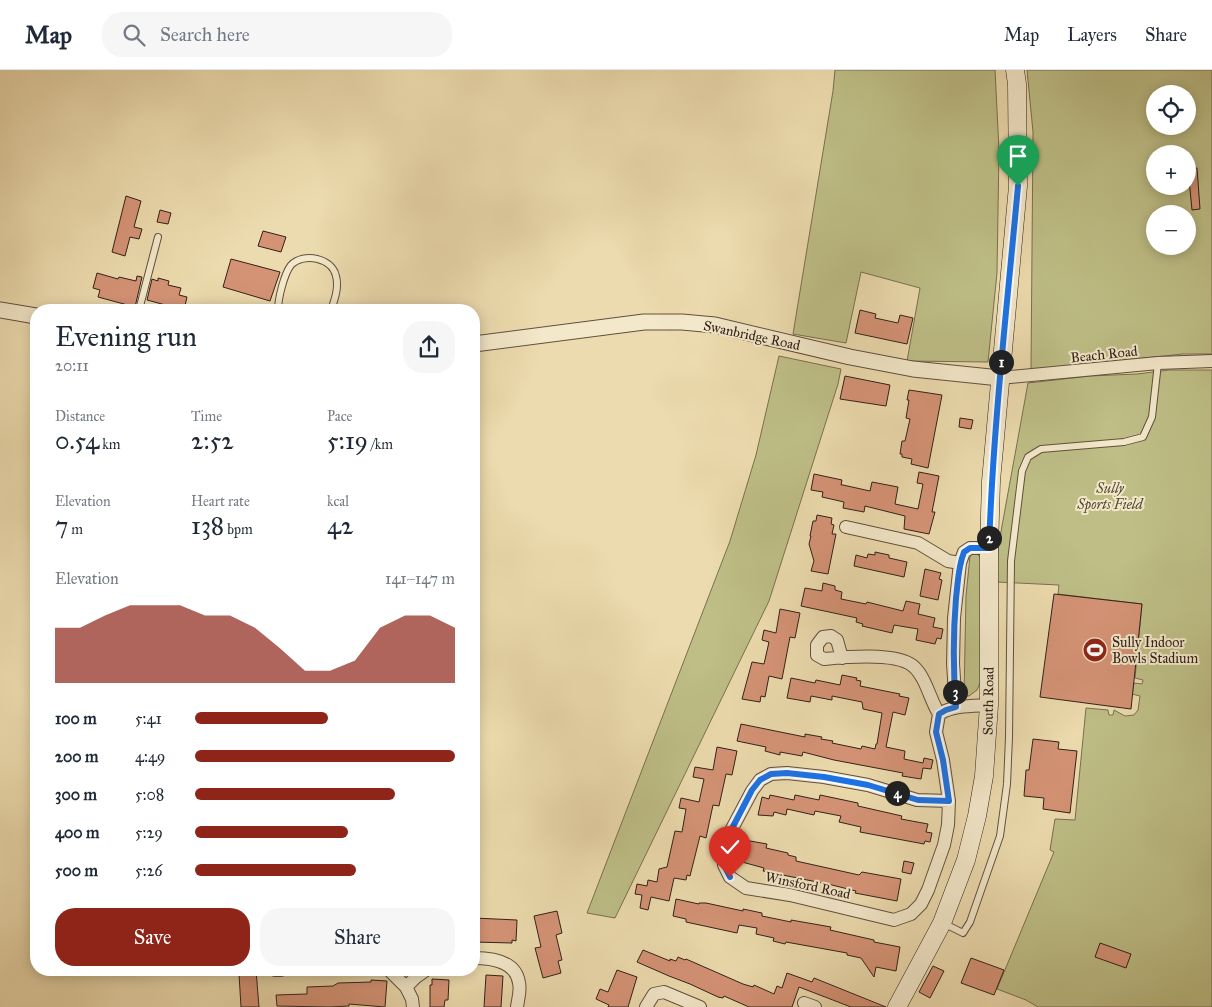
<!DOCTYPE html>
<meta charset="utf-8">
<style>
:root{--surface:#fff;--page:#f6f6f7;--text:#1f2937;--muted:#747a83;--line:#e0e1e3;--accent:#8f2418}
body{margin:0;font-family:"IM FELL Great Primer",serif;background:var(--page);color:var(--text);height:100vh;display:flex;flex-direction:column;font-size:19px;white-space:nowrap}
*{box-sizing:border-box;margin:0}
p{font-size:16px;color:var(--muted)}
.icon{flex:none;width:28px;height:28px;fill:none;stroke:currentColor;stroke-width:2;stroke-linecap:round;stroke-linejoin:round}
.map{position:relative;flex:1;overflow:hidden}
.details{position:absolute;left:30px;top:234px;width:450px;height:672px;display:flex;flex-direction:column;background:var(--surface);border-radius:20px;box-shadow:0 2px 12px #0003}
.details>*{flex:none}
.tools{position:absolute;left:1146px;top:15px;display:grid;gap:10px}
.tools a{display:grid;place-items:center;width:50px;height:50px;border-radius:50%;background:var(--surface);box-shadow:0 2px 12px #0003;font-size:25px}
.pin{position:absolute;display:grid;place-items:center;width:42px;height:42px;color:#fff;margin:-51px -21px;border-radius:50% 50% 50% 0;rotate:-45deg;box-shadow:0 0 5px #0007}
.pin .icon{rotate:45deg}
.km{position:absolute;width:25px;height:25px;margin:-12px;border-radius:50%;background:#222;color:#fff;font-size:14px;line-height:25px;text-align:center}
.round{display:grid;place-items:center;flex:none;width:52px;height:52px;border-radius:20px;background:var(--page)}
.head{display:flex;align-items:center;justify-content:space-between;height:85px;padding:0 25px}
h1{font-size:28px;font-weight:600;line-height:38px}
.stats{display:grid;grid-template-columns:repeat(3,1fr);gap:8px;height:85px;padding:5px 25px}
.stats div{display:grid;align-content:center}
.stats b{font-size:25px;font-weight:600}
.stats small{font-size:14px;font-weight:400}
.stats p{font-size:14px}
.chart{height:140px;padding:10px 25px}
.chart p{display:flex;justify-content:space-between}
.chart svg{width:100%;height:90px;margin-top:5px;fill:var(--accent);opacity:.7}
.button{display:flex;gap:10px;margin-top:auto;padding:10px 25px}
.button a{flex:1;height:58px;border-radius:20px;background:var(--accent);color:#fff;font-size:20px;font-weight:600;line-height:58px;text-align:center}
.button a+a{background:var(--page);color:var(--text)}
ul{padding:0 25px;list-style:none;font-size:16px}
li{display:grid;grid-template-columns:80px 60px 1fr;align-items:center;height:38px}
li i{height:12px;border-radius:6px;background:var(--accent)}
header{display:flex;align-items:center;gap:30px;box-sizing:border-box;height:70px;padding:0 25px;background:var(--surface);border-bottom:1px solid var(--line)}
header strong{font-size:24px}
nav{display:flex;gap:28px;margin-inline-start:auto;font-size:18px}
.search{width:350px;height:45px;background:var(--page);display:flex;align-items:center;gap:12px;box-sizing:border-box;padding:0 18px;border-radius:20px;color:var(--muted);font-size:19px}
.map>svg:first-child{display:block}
</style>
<header>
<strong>Map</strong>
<div class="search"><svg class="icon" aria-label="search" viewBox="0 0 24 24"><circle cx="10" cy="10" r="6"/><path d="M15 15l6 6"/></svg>Search here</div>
<nav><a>Map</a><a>Layers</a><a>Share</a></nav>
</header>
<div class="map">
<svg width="1212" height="937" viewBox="0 0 1212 937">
<rect width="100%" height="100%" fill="#ecdbae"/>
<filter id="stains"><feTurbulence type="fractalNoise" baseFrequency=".004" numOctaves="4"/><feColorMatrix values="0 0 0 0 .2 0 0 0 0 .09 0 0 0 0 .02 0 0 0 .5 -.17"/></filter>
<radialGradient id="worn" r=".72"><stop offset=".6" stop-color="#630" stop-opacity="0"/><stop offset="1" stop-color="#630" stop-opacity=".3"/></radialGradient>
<!-- green -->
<path fill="#bebe86" stroke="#787050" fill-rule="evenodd" d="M835 0H995L999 80 997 203 988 292 907 291 920 218 861 202 846 273 793 264 833 21Z
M1027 0H1212V284H1183L1031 300 1033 62ZM1155 24H1188V56H1155ZM1155 84H1188V116H1155ZM1155 144H1188V176H1155Z
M779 286 841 299 838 314 769 531 615 848 587 843 730 471 756 385Z
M1169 300H1212V937H1038L1026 930 997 919 1054 782 1050 780 1055 749 1075 750 1086 638 1108 640 1109 645H1113L1114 640 1125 646 1134 645 1138 640 1140 626 1132 624 1134 613 1142 614 1143 610 1135 608 1142 534 1058 524 1059 515 997 512 998 478 1028 313 1090 306 1137 304Z
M973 484H977L982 489 981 611 977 620 969 626H964L966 526 970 486Z"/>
<!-- building -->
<path fill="#d59376" stroke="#31211a" d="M1197 98 1200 139 1192 140 1188 99Z
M126 126 141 131 134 157 142 159 139 169 130 167 125 186 112 182Z
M160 140 171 143 168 154 157 152Z
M263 161 286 167 281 182 258 176Z
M231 189 280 202 270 231 223 217Z
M97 203 118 209 119 207 136 211 137 206 142 207 135 237 98 227 100 220 93 218Z
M158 208 169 211 168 215 181 218 179 225 187 227 184 240 147 230 152 209 158 211Z
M860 240 876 244 875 248 898 253 900 245 913 248 907 274 855 263Z
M845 306 890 315 886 336 840 329Z
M909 320 942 325 928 398 911 394 912 389 902 387V384H900L902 371H905L910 349 906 348 909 330H907Z
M960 348 973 350 971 359 959 357Z
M919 402 939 406 932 442H935L929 464 904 459 905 446 865 436 864 442 843 438 844 432 822 427 823 422 811 420 814 404 842 410 841 415H843L870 421 872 412 898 417 895 434 918 439 923 414 917 413Z
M817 445 832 448 831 454 834 455 832 464H836L828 504 811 501 814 491 809 474 811 466H810L813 451H816Z
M875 482 889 485V488L907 492 904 507 854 496 856 485 867 488 868 484 875 485Z
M925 499 941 503 939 509 942 510 938 530 920 526Z
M823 513 835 516V520L842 522 841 529 866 534 867 532 903 541 906 531 920 534 918 544 935 548 933 557 943 559 941 569 937 568 935 574 916 570 918 559 894 555 892 563 862 556 863 554 856 552 857 548 801 536 805 518 822 521Z
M1054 524 1142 534 1131 639 1040 627Z
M780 539 800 543 795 568 790 567 782 609 769 606 765 627 761 626 760 632 742 629 752 592 764 594 769 572 762 570 764 560 776 563Z
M842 605 857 608 856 610 861 611 860 616 900 624 899 626 909 628 905 645 893 642 886 677 905 681 904 689 923 693 924 688 933 690 931 699 923 698 921 709 902 706 903 703 834 690 803 682 802 686 780 682V685L765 681 766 677 737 671 741 654 805 667V664L822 667 821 669 833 671 832 673 861 679 862 676 875 679 876 674H877L882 643 863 639 862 632 832 626V630L811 626 810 632 787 628 791 608 815 613 816 610 840 615Z
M1033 669 1059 672 1058 679 1077 681 1070 743 1043 739 1044 728 1024 726 1026 700H1029Z
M717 677 737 681 732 705 726 704 719 736 713 735 706 768 700 766 690 806 687 805 686 810 674 808 669 831 651 827 648 840 640 838 642 825 635 824 637 814 647 816 648 810 657 812 659 799 667 797 675 761 682 762 686 739 679 738 681 728 699 732 704 709 693 707 695 697 713 700Z
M770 725 794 730 795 725 819 730 820 725 858 733V736L902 746 901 749 928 754 926 762 932 763 930 772 925 771 924 774 860 762 861 757 839 752 841 746 815 741 814 745 787 739 786 745 774 742 773 746 758 745 762 727 769 729Z
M739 769 767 774 766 778 788 783V785L796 787V791L859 805 862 802 901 809 897 831 855 823 856 821 832 815 763 801 764 798 742 792 744 782 737 780Z
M904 791 914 793 911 804 902 802Z
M676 829 699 834V833H706L743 841V839L762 843V846L791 852V850L831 857 830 860 874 870V872L900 877 896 901 876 897 874 907 861 888 847 885V883L786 872 785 874 773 871 774 868 756 864 757 858 739 855 737 863 686 852V849L673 846Z
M557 841 562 863 556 865 562 890 558 891 561 903 543 908 535 878 541 877 534 846Z
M474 848 517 850 516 871 512 870V873L474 872Z
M1100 873 1131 884 1126 898 1095 887Z
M643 880 670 891V889L676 891 678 887 685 890 686 889 743 914 753 917 754 915 774 924 777 916 782 918 787 903 812 912 814 908 886 937H851L799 917 792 937H749L724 926 723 928 718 927 690 914 669 906 637 892Z
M971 888 1004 900 994 925 961 913Z
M933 896 944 901 930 928 919 922Z
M240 900H256L259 937H241L239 904H240Z
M617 900 637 907 628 937H608L609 935 596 929 600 919 608 922Z
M486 905 503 906 501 937H484Z
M432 909 449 910 448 930H445L444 937H430V915H432Z
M371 910 387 911 385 937 349 934V936L329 937 277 936 276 925 307 924V917L333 916 338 913 371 912Z"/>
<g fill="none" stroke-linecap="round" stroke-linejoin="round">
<defs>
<path id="service" d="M139 240 158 167
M278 240C278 229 284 204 291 195 304 182 332 188 336 206 339 217 335 229 331 240
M943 853 963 863 970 852 1000 766 1007 714 1009 667 1011 491 1022 401 1028 387 1041 379 1124 372 1143 367 1152 347 1158 293"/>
<path id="minor" d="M1000 308 1158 293 1212 291
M846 457 918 473 948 491 960 493 964 482 970 478H989
M842 588 837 570 831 566 823 567 817 575V585L824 589C845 587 896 582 913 596 926 607 930 630 939 644
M956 637 953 594 954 548 960 493
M949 731 917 730 868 715 824 707 787 703 771 704 760 710 752 721 727 768 723 781 724 795 730 807 746 818 790 825 894 850 911 844 921 834 928 820 944 775 948 755 949 731 943 690 936 662 939 644C954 635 972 636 989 635
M474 888C492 888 516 891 519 913 521 920 518 929 517 937
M275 900H281
M389 900 406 917 416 907 426 900
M406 917 412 929 413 937
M804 933 815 937
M646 937 654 924 664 922 700 937"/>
<path id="tertiary" d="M0 240 36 246
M474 274 644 252H682L715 255 850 287 913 299 1000 308"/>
<path id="secondary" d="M897 937 942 853 966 790 977 746 984 706 989 635V478L991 411 1018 116 1017 14 1015 0"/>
</defs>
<!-- service casing -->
<use href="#service" stroke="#60503f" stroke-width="8"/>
<!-- minor casing -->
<use href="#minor" stroke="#60503f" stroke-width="14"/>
<!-- tertiary casing -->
<use href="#tertiary" stroke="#60503f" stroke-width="17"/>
<!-- secondary casing -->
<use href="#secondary" stroke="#31211a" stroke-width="19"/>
<!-- service -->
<use href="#service" stroke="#f3e8ca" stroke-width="6"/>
<!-- minor -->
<use href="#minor" stroke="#f3e8ca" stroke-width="12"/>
<!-- tertiary -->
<use href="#tertiary" stroke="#f3e8ca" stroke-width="15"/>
<!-- secondary -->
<use href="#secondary" stroke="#f3e8ca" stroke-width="18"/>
</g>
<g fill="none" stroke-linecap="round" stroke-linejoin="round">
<defs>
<path id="route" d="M730 807 724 795 723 781 727 768 752 720 760 710 771 704 787 703 824 707 868 715 918 730 949 731 943 690 936 662 939 644 946 640 956 637C953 600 953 565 956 528 958 512 958 497 964 482L970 478H989C993 357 1007 237 1018 116"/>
</defs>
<!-- route casing -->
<use href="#route" stroke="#fff" stroke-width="10"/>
<!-- route -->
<use href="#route" stroke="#1a73e8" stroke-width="6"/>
</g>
<!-- icons -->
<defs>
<symbol id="stadium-disc" viewBox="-11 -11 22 22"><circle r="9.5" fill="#8f2418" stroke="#f3e8ca"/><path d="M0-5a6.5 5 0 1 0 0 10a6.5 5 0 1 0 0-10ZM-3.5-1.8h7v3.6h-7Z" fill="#fff"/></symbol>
</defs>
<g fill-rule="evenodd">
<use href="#stadium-disc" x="1081" y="566" width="28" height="28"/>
</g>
<g text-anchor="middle" stroke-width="4" stroke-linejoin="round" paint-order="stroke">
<!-- street labels -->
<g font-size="14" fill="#31211a" stroke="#f3e8ca">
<text transform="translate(752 265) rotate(12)" y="5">Swanbridge Road</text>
<text transform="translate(1104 284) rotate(-6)" y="5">Beach Road</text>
<text transform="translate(988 631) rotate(-89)" y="5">South Road</text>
<text transform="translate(808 815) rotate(12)" y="5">Winsford Road</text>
</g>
<!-- park labels -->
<g font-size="14" font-style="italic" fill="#544835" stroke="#f3e8ca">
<text x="1110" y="423">Sully<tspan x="1110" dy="16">Sports Field</tspan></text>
</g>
<!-- poi labels -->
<g font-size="14" fill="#31211a" stroke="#f3e8ca" text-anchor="start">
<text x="1112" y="577">Sully Indoor<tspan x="1112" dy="16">Bowls Stadium</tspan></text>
</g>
</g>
<rect width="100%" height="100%" filter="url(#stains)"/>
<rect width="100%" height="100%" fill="url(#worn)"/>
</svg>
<div class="tools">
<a><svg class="icon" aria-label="locate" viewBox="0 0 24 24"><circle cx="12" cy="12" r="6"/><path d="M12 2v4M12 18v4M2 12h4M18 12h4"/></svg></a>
<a>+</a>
<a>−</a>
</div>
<div class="pin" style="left:1018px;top:116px;background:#1e9e55"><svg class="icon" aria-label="arrive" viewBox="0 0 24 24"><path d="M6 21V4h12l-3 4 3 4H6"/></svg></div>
<div class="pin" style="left:730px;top:807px;background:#d93025"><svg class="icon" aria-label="check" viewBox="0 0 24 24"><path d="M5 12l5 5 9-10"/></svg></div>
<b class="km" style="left:1001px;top:292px">1</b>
<b class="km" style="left:989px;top:468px">2</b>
<b class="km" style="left:955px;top:622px">3</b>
<b class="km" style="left:897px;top:723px">4</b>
<section class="details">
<div class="head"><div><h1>Evening run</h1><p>20:11</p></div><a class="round"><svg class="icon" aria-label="share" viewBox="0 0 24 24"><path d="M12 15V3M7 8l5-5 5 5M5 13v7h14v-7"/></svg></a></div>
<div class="stats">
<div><p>Distance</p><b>0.54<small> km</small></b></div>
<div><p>Time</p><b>2:52</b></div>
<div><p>Pace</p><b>5:19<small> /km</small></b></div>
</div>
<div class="stats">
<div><p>Elevation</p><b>7<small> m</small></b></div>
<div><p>Heart rate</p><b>138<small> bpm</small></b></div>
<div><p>kcal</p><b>42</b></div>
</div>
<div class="chart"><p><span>Elevation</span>141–147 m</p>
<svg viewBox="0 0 160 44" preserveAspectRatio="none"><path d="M0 44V17L10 17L20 11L30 6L40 6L50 6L60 11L70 11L80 17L90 27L100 38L110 38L120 33L130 17L140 11L150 11L160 17V44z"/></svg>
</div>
<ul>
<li><b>100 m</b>5:41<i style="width:51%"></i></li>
<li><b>200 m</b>4:49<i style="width:100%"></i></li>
<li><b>300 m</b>5:08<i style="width:77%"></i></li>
<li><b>400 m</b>5:29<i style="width:59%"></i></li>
<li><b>500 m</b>5:26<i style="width:62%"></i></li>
</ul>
<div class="button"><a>Save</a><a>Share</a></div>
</section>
</div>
